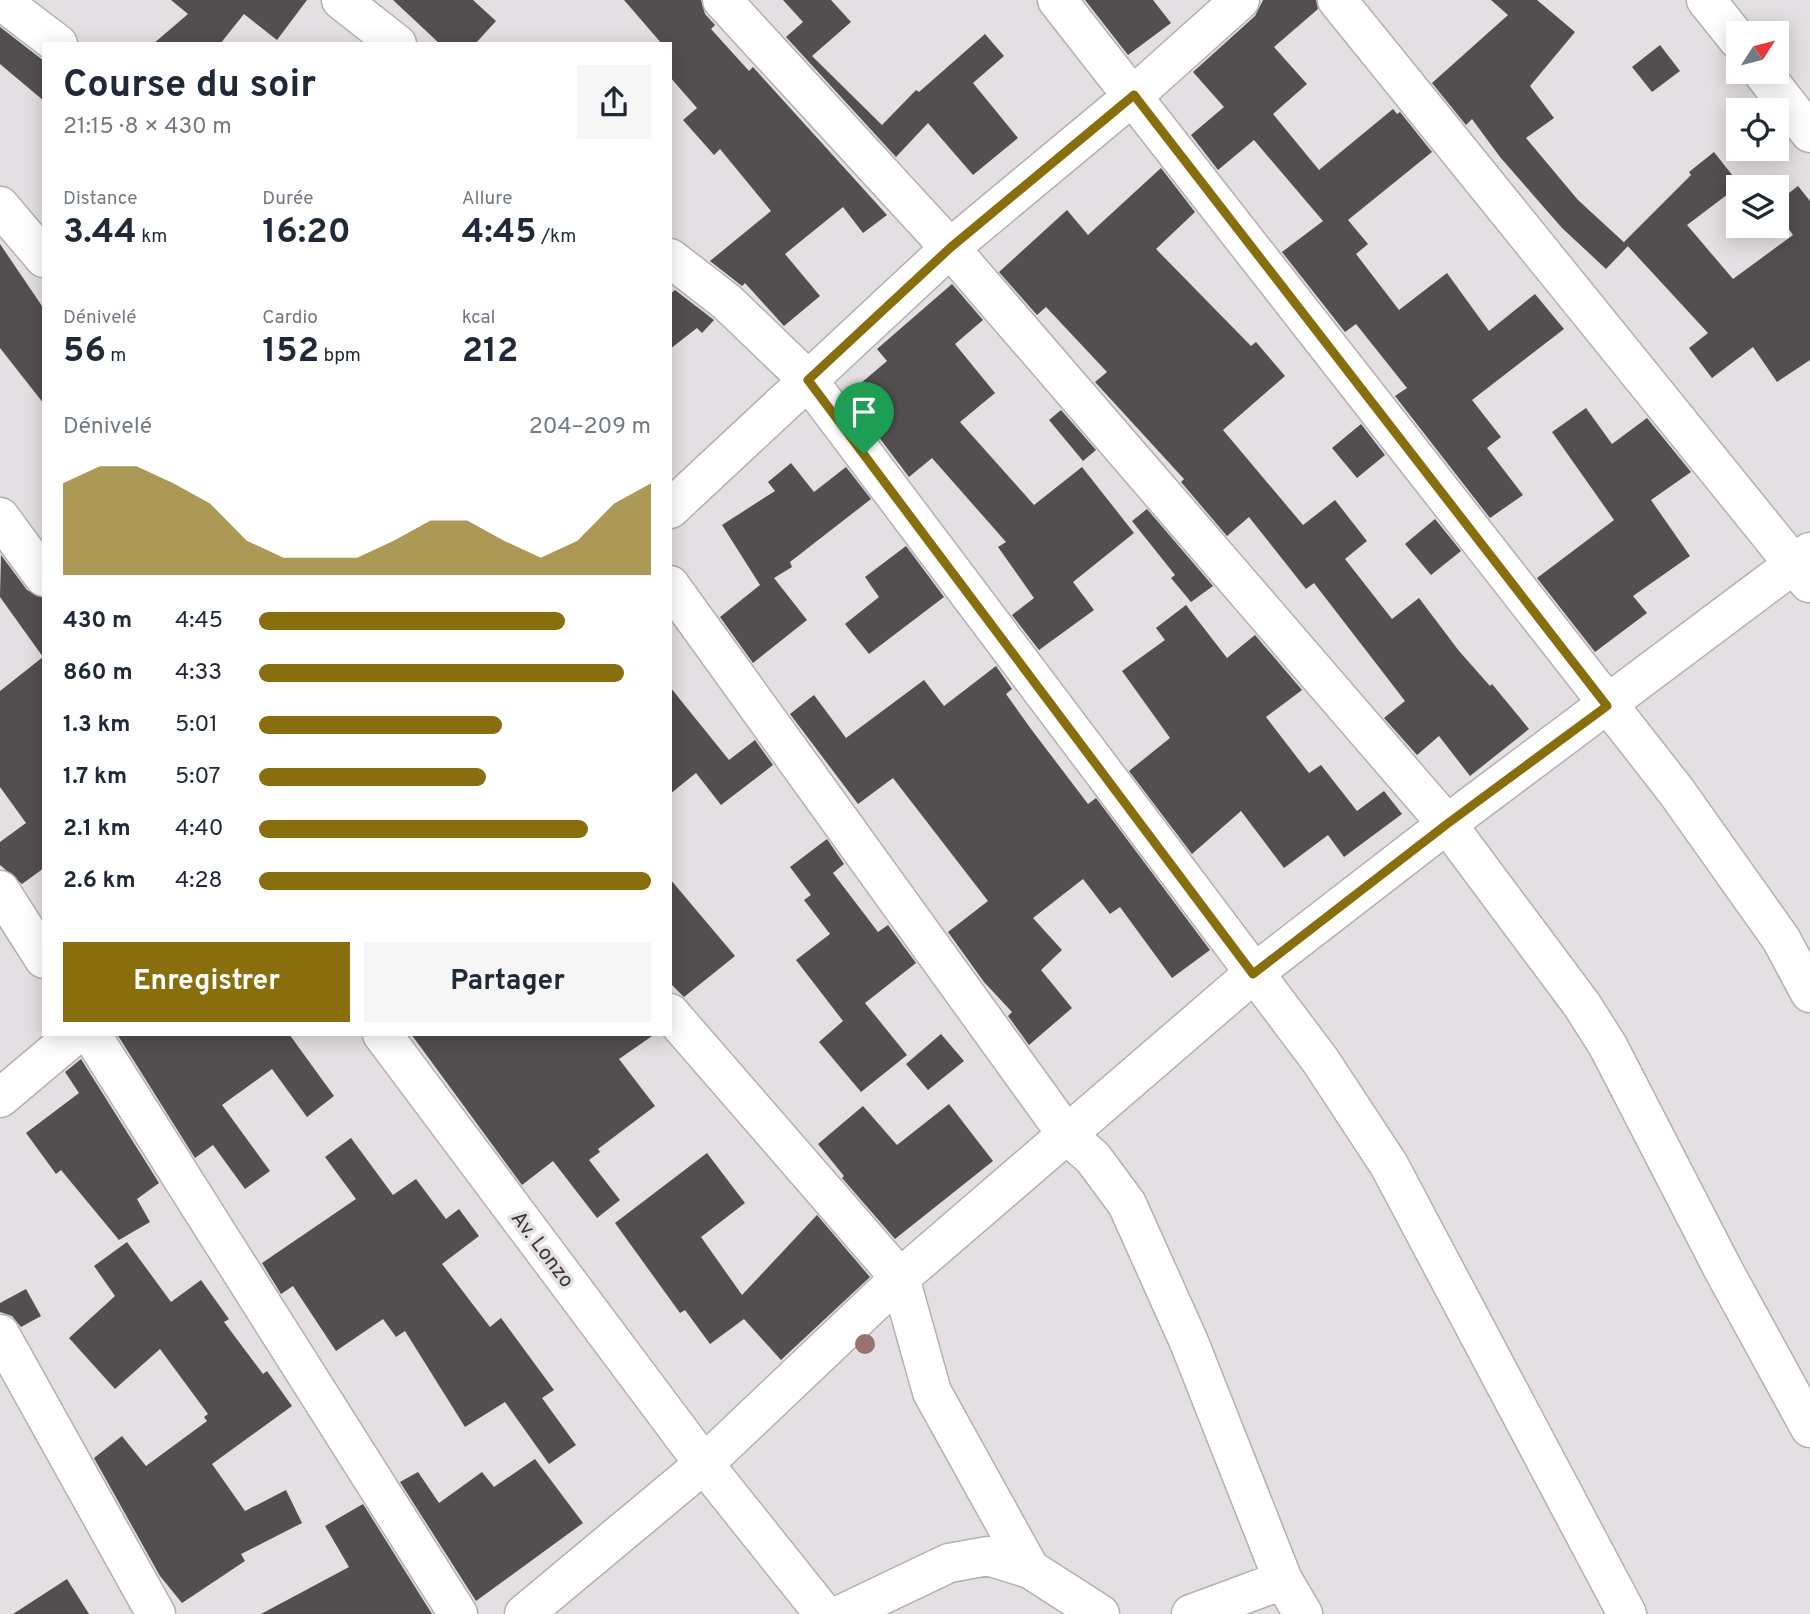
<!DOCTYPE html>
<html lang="fr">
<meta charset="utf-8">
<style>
:root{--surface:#fff;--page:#f6f6f7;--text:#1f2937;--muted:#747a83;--accent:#896e0e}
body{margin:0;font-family:Overpass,sans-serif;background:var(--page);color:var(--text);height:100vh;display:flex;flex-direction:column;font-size:26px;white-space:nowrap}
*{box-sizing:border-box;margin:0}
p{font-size:23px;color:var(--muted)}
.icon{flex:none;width:38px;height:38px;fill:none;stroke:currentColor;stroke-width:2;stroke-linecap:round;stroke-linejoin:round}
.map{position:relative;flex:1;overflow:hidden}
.drawer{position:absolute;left:42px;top:42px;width:630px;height:994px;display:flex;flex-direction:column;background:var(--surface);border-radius:0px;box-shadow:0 4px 18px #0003}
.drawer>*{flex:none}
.needle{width:46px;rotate:54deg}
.controls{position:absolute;left:1726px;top:21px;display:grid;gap:14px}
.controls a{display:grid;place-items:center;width:63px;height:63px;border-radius:0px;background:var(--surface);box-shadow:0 4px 18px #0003;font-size:35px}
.pin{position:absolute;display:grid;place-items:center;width:60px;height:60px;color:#fff;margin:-72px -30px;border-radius:50% 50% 50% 0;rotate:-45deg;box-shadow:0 0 7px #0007}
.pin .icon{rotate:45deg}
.round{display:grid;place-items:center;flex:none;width:74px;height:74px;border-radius:0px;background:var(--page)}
.summary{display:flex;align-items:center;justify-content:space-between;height:119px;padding:0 21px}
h1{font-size:38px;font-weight:700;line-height:52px}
.stats{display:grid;grid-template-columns:repeat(3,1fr);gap:10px;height:119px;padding:7px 21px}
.stats div{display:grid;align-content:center}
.stats b{font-size:35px;font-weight:700}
.stats small{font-size:19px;font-weight:400}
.stats p{font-size:19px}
.chart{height:196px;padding:14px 21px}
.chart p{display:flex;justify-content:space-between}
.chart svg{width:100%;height:126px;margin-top:7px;fill:var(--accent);opacity:.7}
.button{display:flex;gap:14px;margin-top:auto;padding:14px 21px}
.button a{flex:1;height:80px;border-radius:0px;background:var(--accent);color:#fff;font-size:28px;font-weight:700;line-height:80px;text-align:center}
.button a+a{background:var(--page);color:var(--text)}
ul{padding:0 21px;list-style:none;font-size:23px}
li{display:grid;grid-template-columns:112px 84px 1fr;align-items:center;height:52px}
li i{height:18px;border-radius:9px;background:var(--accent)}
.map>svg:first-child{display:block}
</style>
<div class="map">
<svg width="1810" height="1614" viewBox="0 0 1810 1614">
<rect width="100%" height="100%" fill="#e4dfe2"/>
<!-- building -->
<path fill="#534e4f" d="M171 0H307L277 40 244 14 220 44H153L188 14Z
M393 0H473L496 21 475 44H440Z
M624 0H701L705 14 715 25 711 29 749 71 753 67 887 215 863 233 843 207 785 254 820 296 784 326 745 283 742 286 710 261 771 211 720 149 714 155 683 120 697 108 670 77V44H662Z
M783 0H831L851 22 812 56 882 125 916 90 919 92 985 34 1004 56 973 83 1018 138 973 175 928 123 896 157 786 37 803 22Z
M1085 0H1153L1171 23 1128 55Z
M1263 0H1316L1318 9 1274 47 1307 84 1273 114 1319 170 1393 109 1397 114 1400 112 1432 152 1348 220 1368 244 1356 254 1399 310 1447 273 1489 331 1535 294 1564 329 1472 400 1501 437 1487 448 1523 495 1490 518 1395 396 1407 388 1356 324 1345 332 1282 252 1323 221 1254 140 1218 170 1191 135 1224 107 1193 72 1255 16Z
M1491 0H1537L1575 32 1530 86 1554 118 1526 138 1578 200 1628 246 1606 269 1562 228 1500 157 1472 119 1466 125 1432 83 1508 15Z
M0 27 44 61V101L0 64Z
M1660 45 1680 71 1652 92 1632 67Z
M1714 152 1740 185 1687 225 1733 279 1793 235 1776 211V203L1798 186 1810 201V360L1777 382 1753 347 1712 378 1689 348 1708 333 1624 242 1691 175 1689 172Z
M1161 168 1195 212 1156 249 1251 346 1256 342 1285 376 1223 430 1303 525 1335 500 1367 541 1345 559 1392 619 1419 598 1459 651 1490 686 1492 684 1529 729 1470 776 1439 736 1417 755 1384 718 1405 701 1314 583 1306 589 1249 517 1227 536 1181 482 1184 479 1095 382 1107 372 1046 307 1037 315 999 272 1067 210 1088 235Z
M0 244 44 309V404L0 348Z
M952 284 983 320 955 344 995 393 960 422 1034 505 1082 467 1134 533 1073 582 1094 610 1039 650 1012 615 1034 598 998 547 1006 542 932 458 909 477 847 395 887 361 877 349Z
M675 290 714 320 702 333 697 328 670 349V294Z
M1586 408 1612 444 1647 418 1691 472 1651 500 1690 556 1633 596 1647 613 1595 652 1537 578 1614 520 1552 432Z
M1061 410 1096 450 1083 461 1049 420Z
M1361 424 1385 455 1357 478 1332 448Z
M791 463 814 492 846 467 871 499 790 562 792 567 774 578 807 620 753 663 720 617 760 585 722 525 775 491 768 482Z
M1147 509 1213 586 1191 602 1171 578 1175 575 1132 521Z
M1435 519 1461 551 1431 575 1405 544Z
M906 546 944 597 869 654 845 624 879 597 865 577Z
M1 555 27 590 44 598V868L22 884 0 865V842L26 823 0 787V691L43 657 0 597Z
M1186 605 1227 658 1255 635 1302 690 1266 717 1309 773 1321 765 1357 811 1384 791 1402 814 1344 857 1328 835 1284 868 1241 811 1192 854 1129 771 1170 738 1122 671 1165 640 1156 628Z
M996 666 1012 689 1006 694 1031 729 1088 804 1096 798 1210 950 1172 978 1120 907 1110 914 1083 879 1033 918 1062 950 1041 970 1072 1008 1029 1045 1008 1016 1012 1012 984 982 948 932 988 901 893 778 858 804 790 714 814 695 846 738 924 680 944 706Z
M670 687 729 760 755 740 773 765 721 805 696 773 670 794Z
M827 839 844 864 833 873 878 932 888 925 916 963 865 1003 907 1055 861 1092 819 1042 843 1021 796 960 830 934 804 900 811 895 790 867Z
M670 879 735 956 684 997 670 983Z
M117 1034H289L334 1096 307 1117 272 1069 222 1105 270 1171 245 1189 213 1145 195 1158Z
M411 1034H655L619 1059 655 1106 598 1149 600 1152 589 1160 620 1200 597 1218 553 1161 522 1185Z
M941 1034 964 1061 928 1090 906 1064Z
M81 1059 159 1183 137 1199 150 1222 119 1240 61 1170 56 1174 26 1133 79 1093 65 1072Z
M949 1104 993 1161 895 1239 842 1178 844 1176 818 1144 863 1106 897 1145Z
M351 1138 393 1195 416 1179 446 1219 459 1209 479 1236 442 1264 490 1327 501 1318 554 1390 542 1398 576 1445 549 1464 505 1402 465 1427 405 1331 396 1337 383 1319 336 1351 293 1286 281 1294 262 1263 356 1199 325 1157Z
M707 1153 745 1203 701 1237 742 1295 817 1215 870 1277 781 1360 744 1319 710 1344 685 1310 680 1313 615 1223Z
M127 1242 171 1302 201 1280 229 1319 224 1322 263 1374 267 1371 292 1406 212 1464 245 1511 286 1490 302 1523 241 1554 245 1561 182 1603 160 1576 94 1458 122 1436 146 1466 207 1421 204 1417 208 1414 160 1349 115 1389 69 1338 115 1296 94 1266Z
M26 1289 41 1316 21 1327 12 1316 0 1312V1303Z
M535 1459 583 1523 476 1601 400 1482 418 1472 439 1503 482 1472 494 1487Z
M363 1504 432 1614H261L349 1567 325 1526Z
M67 1579 89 1614H13Z"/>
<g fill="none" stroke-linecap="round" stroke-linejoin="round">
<defs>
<path id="minor" d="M0 0 58 44
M341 0 397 44
M722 0 950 248 1447 824 1582 1005 1608 1046 1724 1271 1810 1428
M1057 0 1676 791 1781 939 1810 993
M1337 0 1809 583
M1706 0 1738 40
M1762 72 1810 133
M0 206 44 258
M670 258 727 302 808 380 1320 1060 1389 1165 1627 1614
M670 509 950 248 1134 95 1240 0
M0 517 44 577
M670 585 1067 1135 1093 1158 1127 1204 1189 1342 1283 1580 1303 1614
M0 890 44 959
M670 1013 900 1278 932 1392 1030 1569
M91 1034 458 1614
M382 1034 704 1464 824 1614
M0 1098 76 1034
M0 1334 156 1614
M524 1614 704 1464 900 1278 1253 974 1447 824 1810 552
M842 1614 949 1563 988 1556 1030 1569 1100 1614
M1191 1614 1283 1580"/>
</defs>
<!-- minor casing -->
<use href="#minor" stroke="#b4afb2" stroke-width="41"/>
<!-- minor -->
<use href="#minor" stroke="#fff" stroke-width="38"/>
</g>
<!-- trees -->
<circle fill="#987173" cx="865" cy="1344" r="10"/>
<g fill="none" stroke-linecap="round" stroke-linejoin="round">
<defs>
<path id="route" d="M1134 95 1607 706 1447 824 1253 974 808 380 950 248Z"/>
</defs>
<!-- route casing -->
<use href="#route" stroke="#fff" stroke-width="14"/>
<!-- route -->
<use href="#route" stroke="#896e0e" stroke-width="9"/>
</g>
<g text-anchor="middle" stroke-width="7" stroke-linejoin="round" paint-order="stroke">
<!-- street labels -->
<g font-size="21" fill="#393638" stroke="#e4dfe2">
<text transform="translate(543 1249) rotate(53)" y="7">Av. Lonzo</text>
</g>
</g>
</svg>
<div class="controls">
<a><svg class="needle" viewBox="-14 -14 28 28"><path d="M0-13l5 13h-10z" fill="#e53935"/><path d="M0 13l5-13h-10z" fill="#747a83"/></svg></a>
<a><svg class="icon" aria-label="locate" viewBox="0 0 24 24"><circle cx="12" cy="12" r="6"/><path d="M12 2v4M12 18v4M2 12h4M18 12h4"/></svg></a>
<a><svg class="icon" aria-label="layers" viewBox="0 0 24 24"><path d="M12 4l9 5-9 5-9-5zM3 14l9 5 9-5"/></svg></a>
</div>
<div class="pin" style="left:864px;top:454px;background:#1e9e55"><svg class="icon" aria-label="arrive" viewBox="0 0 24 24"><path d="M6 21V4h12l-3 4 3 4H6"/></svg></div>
<section class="drawer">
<div class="summary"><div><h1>Course du soir</h1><p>21:15 · 8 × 430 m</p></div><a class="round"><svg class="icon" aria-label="share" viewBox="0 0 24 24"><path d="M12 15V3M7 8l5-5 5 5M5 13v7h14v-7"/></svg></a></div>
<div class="stats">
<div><p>Distance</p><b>3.44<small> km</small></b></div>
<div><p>Durée</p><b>16:20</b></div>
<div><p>Allure</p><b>4:45<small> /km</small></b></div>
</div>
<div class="stats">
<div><p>Dénivelé</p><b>56<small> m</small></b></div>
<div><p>Cardio</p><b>152<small> bpm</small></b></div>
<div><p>kcal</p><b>212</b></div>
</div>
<div class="chart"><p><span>Dénivelé</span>204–209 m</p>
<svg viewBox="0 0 160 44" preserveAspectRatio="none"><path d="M0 44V12L10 6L20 6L30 12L40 19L50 32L60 38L70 38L80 38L90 32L100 25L110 25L120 32L130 38L140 32L150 19L160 12V44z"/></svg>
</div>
<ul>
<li><b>430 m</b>4:45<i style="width:78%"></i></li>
<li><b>860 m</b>4:33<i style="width:93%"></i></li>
<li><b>1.3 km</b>5:01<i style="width:62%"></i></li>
<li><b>1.7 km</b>5:07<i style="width:58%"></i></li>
<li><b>2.1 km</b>4:40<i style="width:84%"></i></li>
<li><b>2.6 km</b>4:28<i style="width:100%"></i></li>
</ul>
<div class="button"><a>Enregistrer</a><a>Partager</a></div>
</section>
</div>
